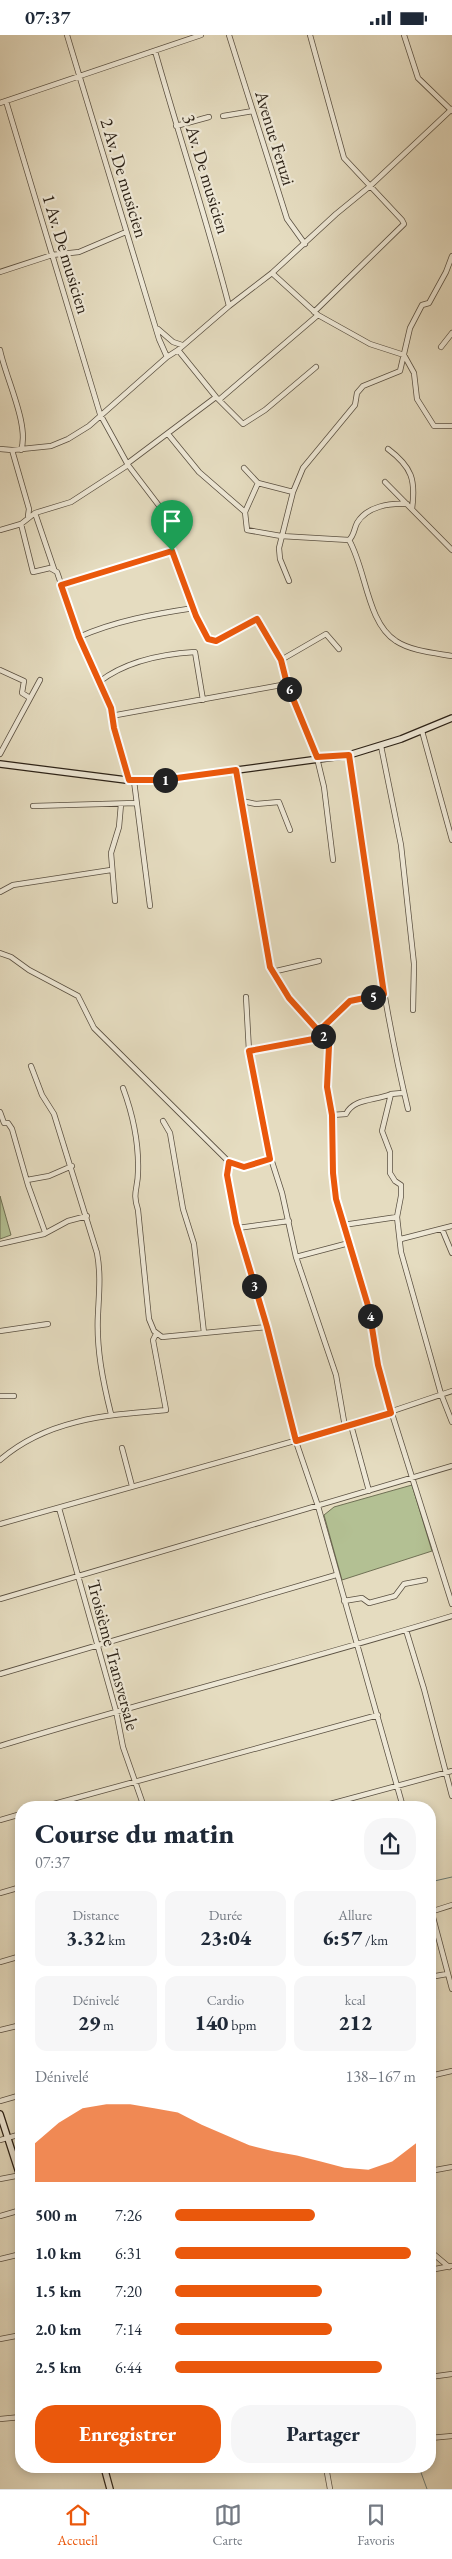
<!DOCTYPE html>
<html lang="fr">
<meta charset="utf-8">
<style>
:root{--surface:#fff;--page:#f6f6f7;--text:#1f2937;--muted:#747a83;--line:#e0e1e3;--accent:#ea580c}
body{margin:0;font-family:"EB Garamond",serif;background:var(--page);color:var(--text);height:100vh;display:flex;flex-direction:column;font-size:19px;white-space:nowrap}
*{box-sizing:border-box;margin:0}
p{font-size:16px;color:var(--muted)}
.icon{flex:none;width:28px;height:28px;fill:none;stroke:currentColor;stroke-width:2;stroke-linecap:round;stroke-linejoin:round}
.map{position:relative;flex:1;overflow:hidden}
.details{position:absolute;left:15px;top:1766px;width:421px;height:672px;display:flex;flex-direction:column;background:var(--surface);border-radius:20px;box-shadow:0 2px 8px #0003}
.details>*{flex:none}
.pin{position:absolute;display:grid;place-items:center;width:42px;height:42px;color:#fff;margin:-51px -21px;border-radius:50% 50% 50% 0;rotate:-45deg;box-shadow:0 0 5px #0007}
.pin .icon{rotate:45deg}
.km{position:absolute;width:25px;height:25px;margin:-12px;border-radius:50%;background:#222;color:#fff;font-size:14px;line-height:25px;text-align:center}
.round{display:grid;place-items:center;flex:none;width:52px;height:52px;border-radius:20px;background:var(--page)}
.overview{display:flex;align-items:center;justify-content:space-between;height:85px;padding:0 20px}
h1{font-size:28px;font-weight:800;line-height:38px}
.figures{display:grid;grid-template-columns:repeat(3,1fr);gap:8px;height:85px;padding:5px 20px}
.figures div{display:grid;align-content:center;border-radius:12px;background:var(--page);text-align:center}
.figures b{font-size:21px;font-weight:800}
.figures small{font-size:14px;font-weight:400}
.figures p{font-size:14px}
.chart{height:140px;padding:10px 20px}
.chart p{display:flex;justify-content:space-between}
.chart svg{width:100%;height:90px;margin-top:5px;fill:var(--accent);opacity:.7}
.button{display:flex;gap:10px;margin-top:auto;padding:10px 20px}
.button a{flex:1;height:58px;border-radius:20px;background:var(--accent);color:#fff;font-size:20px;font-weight:800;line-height:58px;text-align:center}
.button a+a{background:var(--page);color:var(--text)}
ul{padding:0 20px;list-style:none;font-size:16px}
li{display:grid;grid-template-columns:80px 60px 1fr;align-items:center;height:38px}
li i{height:12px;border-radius:6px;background:var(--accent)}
.status{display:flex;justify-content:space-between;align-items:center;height:35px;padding:0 25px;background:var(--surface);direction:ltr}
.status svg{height:14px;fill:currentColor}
.menu{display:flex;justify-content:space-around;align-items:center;height:70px;border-top:1px solid var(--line);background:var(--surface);font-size:14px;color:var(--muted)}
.menu a{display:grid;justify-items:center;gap:2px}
.menu .selected{color:var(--accent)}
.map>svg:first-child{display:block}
</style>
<div class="status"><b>07:37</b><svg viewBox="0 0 49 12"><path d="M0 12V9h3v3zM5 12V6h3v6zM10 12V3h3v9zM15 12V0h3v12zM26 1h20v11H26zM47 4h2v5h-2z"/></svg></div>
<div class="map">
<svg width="452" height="2454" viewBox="0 0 452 2454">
<rect width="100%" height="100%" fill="#e5dcc0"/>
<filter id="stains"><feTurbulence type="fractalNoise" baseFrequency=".004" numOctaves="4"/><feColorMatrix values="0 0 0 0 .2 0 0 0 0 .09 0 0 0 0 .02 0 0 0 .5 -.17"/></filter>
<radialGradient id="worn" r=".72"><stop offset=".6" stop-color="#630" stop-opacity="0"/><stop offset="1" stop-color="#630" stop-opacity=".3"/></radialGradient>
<!-- green -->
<path fill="#b3c093" stroke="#707155" d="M0 1161 11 1200 0 1204Z
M412 1450 432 1516 342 1545 324 1480 334 1472Z"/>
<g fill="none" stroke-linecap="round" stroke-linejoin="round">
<!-- stream -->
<path stroke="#6c7d78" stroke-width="1" d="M430 1847 452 1842
M419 2432 427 2454"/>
<defs>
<path id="street" d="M67 0 159 304 167 322
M229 0 287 184 305 209
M310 0 344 123 402 185 404 189 314 277
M404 0 418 43 452 76
M155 16C179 101 207 185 229 271
M6 66 100 379 128 430 160 472 172 502V516L197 581 208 604 216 605 257 584 281 625 287 649 317 723 324 752 333 825
M0 68 201 0
M223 81 253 76
M176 91 209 82
M0 237 52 220 79 217 126 197
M272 238 318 280 370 309 404 320 414 338 417 364 434 391H452
M158 294 173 307 182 310
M441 312 452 298
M0 315C5 341 30 391 21 415
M178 315 216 362 243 389 265 375 316 332
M220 364 318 280
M168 399 199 437 245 477
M0 414 12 415
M388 414C412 432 416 445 412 474
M128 428 216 362
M244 433 258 448
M385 447 452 515
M293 457 258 448 245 477 247 495 281 501 349 505C354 501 354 494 357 488 367 471 390 468 407 469
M35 478 54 534
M28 481 29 474 12 415 51 411 68 404 89 391 167 322 178 315 229 271 272 238 336 179 369 152 452 74
M21 489 33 537 50 533 57 537 79 602 111 673 114 693 129 745
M0 495 21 489 35 478 71 467 128 430
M349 505C366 534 367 588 396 606 411 616 435 618 452 621
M289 546 280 524 279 513 293 457 303 433 355 370 357 358 363 351 400 336 410 293 422 270 429 268 446 237 452 221
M61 550 172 516
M79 602C115 586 154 579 194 573
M281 625 326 599 339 614
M0 635 24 646 22 658 30 663
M99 647C126 626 162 619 195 617L203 665
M111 681 287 649
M422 696 452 805
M381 711 401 810 414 929 413 975
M0 719 40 645
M349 720C366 838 380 958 408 1074
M236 735 270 932 289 963 319 995 329 1011 327 1052 332 1080 333 1138 337 1164 369 1274 382 1347 452 1569
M134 746 150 871
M242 766 256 769 279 767 290 795
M33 771 136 768
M0 857 13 850 111 835
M115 866 111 818 119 792 121 769
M0 918 11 922 29 935 78 961 94 993 229 1127 244 1132 270 1124
M272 937 319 926
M246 962 249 1016 266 1108 282 1158 296 1222 336 1340 345 1392
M319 995 350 966 384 959
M249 1016 324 1002
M31 1031 42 1060 54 1079 97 1218C101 1239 99 1258 98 1279 96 1313 103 1347 111 1379
M123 1053C133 1080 139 1108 138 1137 138 1154 132 1157 138 1175L149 1284 154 1296 162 1302 267 1292
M402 1058 391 1059 382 1096 390 1117V1138L395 1146 401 1150V1161L397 1182 401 1217 441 1359 452 1387
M0 1077 4 1088H8L12 1094 28 1150 45 1197
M332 1080 346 1079C354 1063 375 1066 391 1059
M163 1086 170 1098 183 1174 194 1209 204 1298
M229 1127 227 1140 236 1188 267 1292 291 1392 318 1471 403 1772
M27 1145 49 1141 72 1131
M343 1190 397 1182
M238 1193 289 1186
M442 1194 452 1218
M401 1204 452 1191
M0 1209 44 1199 68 1186 87 1181
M296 1222 349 1208
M0 1296 48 1289
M0 1361H14
M351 1390 369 1456
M122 1413 132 1451
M0 1425C47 1384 107 1380 166 1375L153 1305 156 1299
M59 1473 116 1676 123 1712 144 1772
M0 1489 351 1390 452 1356
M0 1564 452 1431
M344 1566 362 1563 369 1568 395 1561 404 1549 425 1545
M406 1595 424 1654 452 1761
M0 1639 336 1540
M0 1711C150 1665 302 1627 452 1581
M43 1772 378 1680
M319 1772 452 1736
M0 1785 21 1779
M0 1858 21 1852
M430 1871 452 1954
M430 1877 452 1870
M0 1927 21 1921
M430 1942 447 1939
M0 1995 21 1990
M430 2041 452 2036
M0 2066 21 2060
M0 2105 21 2099
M430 2136 452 2132
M0 2144 21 2140
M0 2181 21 2175
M430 2216 449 2232
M0 2224 21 2219
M430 2235 451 2231
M0 2304 21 2300
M430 2342 452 2339
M0 2384 21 2382
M430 2403 452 2401
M326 2432 330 2454"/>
<path id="secondary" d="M0 729 134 746 162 745 349 720 401 704 452 683
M0 2079 21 2144
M104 2432 110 2454"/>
</defs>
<!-- street casing -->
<use href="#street" stroke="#5a5041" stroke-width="6"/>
<!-- secondary casing -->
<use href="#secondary" stroke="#2c2217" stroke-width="8"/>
<!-- street -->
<use href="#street" stroke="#eee8d6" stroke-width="4.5"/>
<!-- secondary -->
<use href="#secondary" stroke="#eee8d6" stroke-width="5.5"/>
</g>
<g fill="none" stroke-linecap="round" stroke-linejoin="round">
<defs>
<path id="route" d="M172 516 61 550 79 602 111 673 114 693 129 745H162L236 735 270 932 289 963 324 1002 249 1016 270 1124 244 1132 229 1127 227 1140 236 1188 267 1292 296 1406 391 1378 378 1330 369 1274 336 1164 333 1138 332 1080 327 1052 329 1011 320 995 350 966 384 959 349 720 317 722 287 649 281 625 257 584 216 606 208 604 196 581 172 516"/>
</defs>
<!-- route casing -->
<use href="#route" stroke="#fff" stroke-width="10"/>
<!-- route -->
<use href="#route" stroke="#ea580c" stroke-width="6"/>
</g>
<g text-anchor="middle" stroke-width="4.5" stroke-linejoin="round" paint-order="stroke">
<!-- street labels -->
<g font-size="18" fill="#2c2217" stroke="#eee8d6">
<text transform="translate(275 103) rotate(73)" y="6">Avenue Feruzi</text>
<text transform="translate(206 139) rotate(73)" y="6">3 Av. De musicien</text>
<text transform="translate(124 143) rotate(73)" y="6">2 Av. De musicien</text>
<text transform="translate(66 219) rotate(73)" y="6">1 Av. De musicien</text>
<text transform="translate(113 1620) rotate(75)" y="6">Troisième Transversale</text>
</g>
</g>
<rect width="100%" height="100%" filter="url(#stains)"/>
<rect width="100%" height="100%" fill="url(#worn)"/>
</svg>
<div class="pin" style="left:172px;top:516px;background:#1e9e55"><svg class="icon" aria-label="arrive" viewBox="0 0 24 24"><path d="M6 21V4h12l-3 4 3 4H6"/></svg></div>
<b class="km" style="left:165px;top:745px">1</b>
<b class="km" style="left:323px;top:1001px">2</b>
<b class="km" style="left:254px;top:1251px">3</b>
<b class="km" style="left:370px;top:1281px">4</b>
<b class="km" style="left:373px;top:962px">5</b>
<b class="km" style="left:289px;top:654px">6</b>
<section class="details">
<div class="overview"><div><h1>Course du matin</h1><p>07:37</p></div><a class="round"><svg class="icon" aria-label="share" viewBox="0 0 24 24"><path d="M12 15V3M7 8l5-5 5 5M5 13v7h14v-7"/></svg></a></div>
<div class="figures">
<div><p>Distance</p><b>3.32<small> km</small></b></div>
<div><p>Durée</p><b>23:04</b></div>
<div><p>Allure</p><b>6:57<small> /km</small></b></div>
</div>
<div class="figures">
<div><p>Dénivelé</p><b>29<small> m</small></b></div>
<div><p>Cardio</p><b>140<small> bpm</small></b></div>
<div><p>kcal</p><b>212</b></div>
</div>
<div class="chart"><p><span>Dénivelé</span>138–167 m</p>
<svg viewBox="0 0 160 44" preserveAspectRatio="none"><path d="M0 44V25L10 15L20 8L30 6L40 6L50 8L60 10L70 16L80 21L90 26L100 29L110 31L120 34L130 37L140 38L150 34L160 25V44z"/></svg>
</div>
<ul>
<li><b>500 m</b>7:26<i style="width:58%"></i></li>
<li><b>1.0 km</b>6:31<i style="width:98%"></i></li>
<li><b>1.5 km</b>7:20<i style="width:61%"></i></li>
<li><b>2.0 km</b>7:14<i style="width:65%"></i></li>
<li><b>2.5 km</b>6:44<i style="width:86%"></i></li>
</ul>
<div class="button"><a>Enregistrer</a><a>Partager</a></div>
</section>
</div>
<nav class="menu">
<a class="selected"><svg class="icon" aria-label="home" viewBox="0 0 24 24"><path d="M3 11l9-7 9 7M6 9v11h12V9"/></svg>Accueil</a>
<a><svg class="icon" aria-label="map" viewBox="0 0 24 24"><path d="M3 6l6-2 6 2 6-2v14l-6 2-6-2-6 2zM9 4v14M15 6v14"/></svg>Carte</a>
<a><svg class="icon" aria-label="saved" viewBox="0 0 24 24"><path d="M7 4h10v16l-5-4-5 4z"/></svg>Favoris</a>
</nav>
